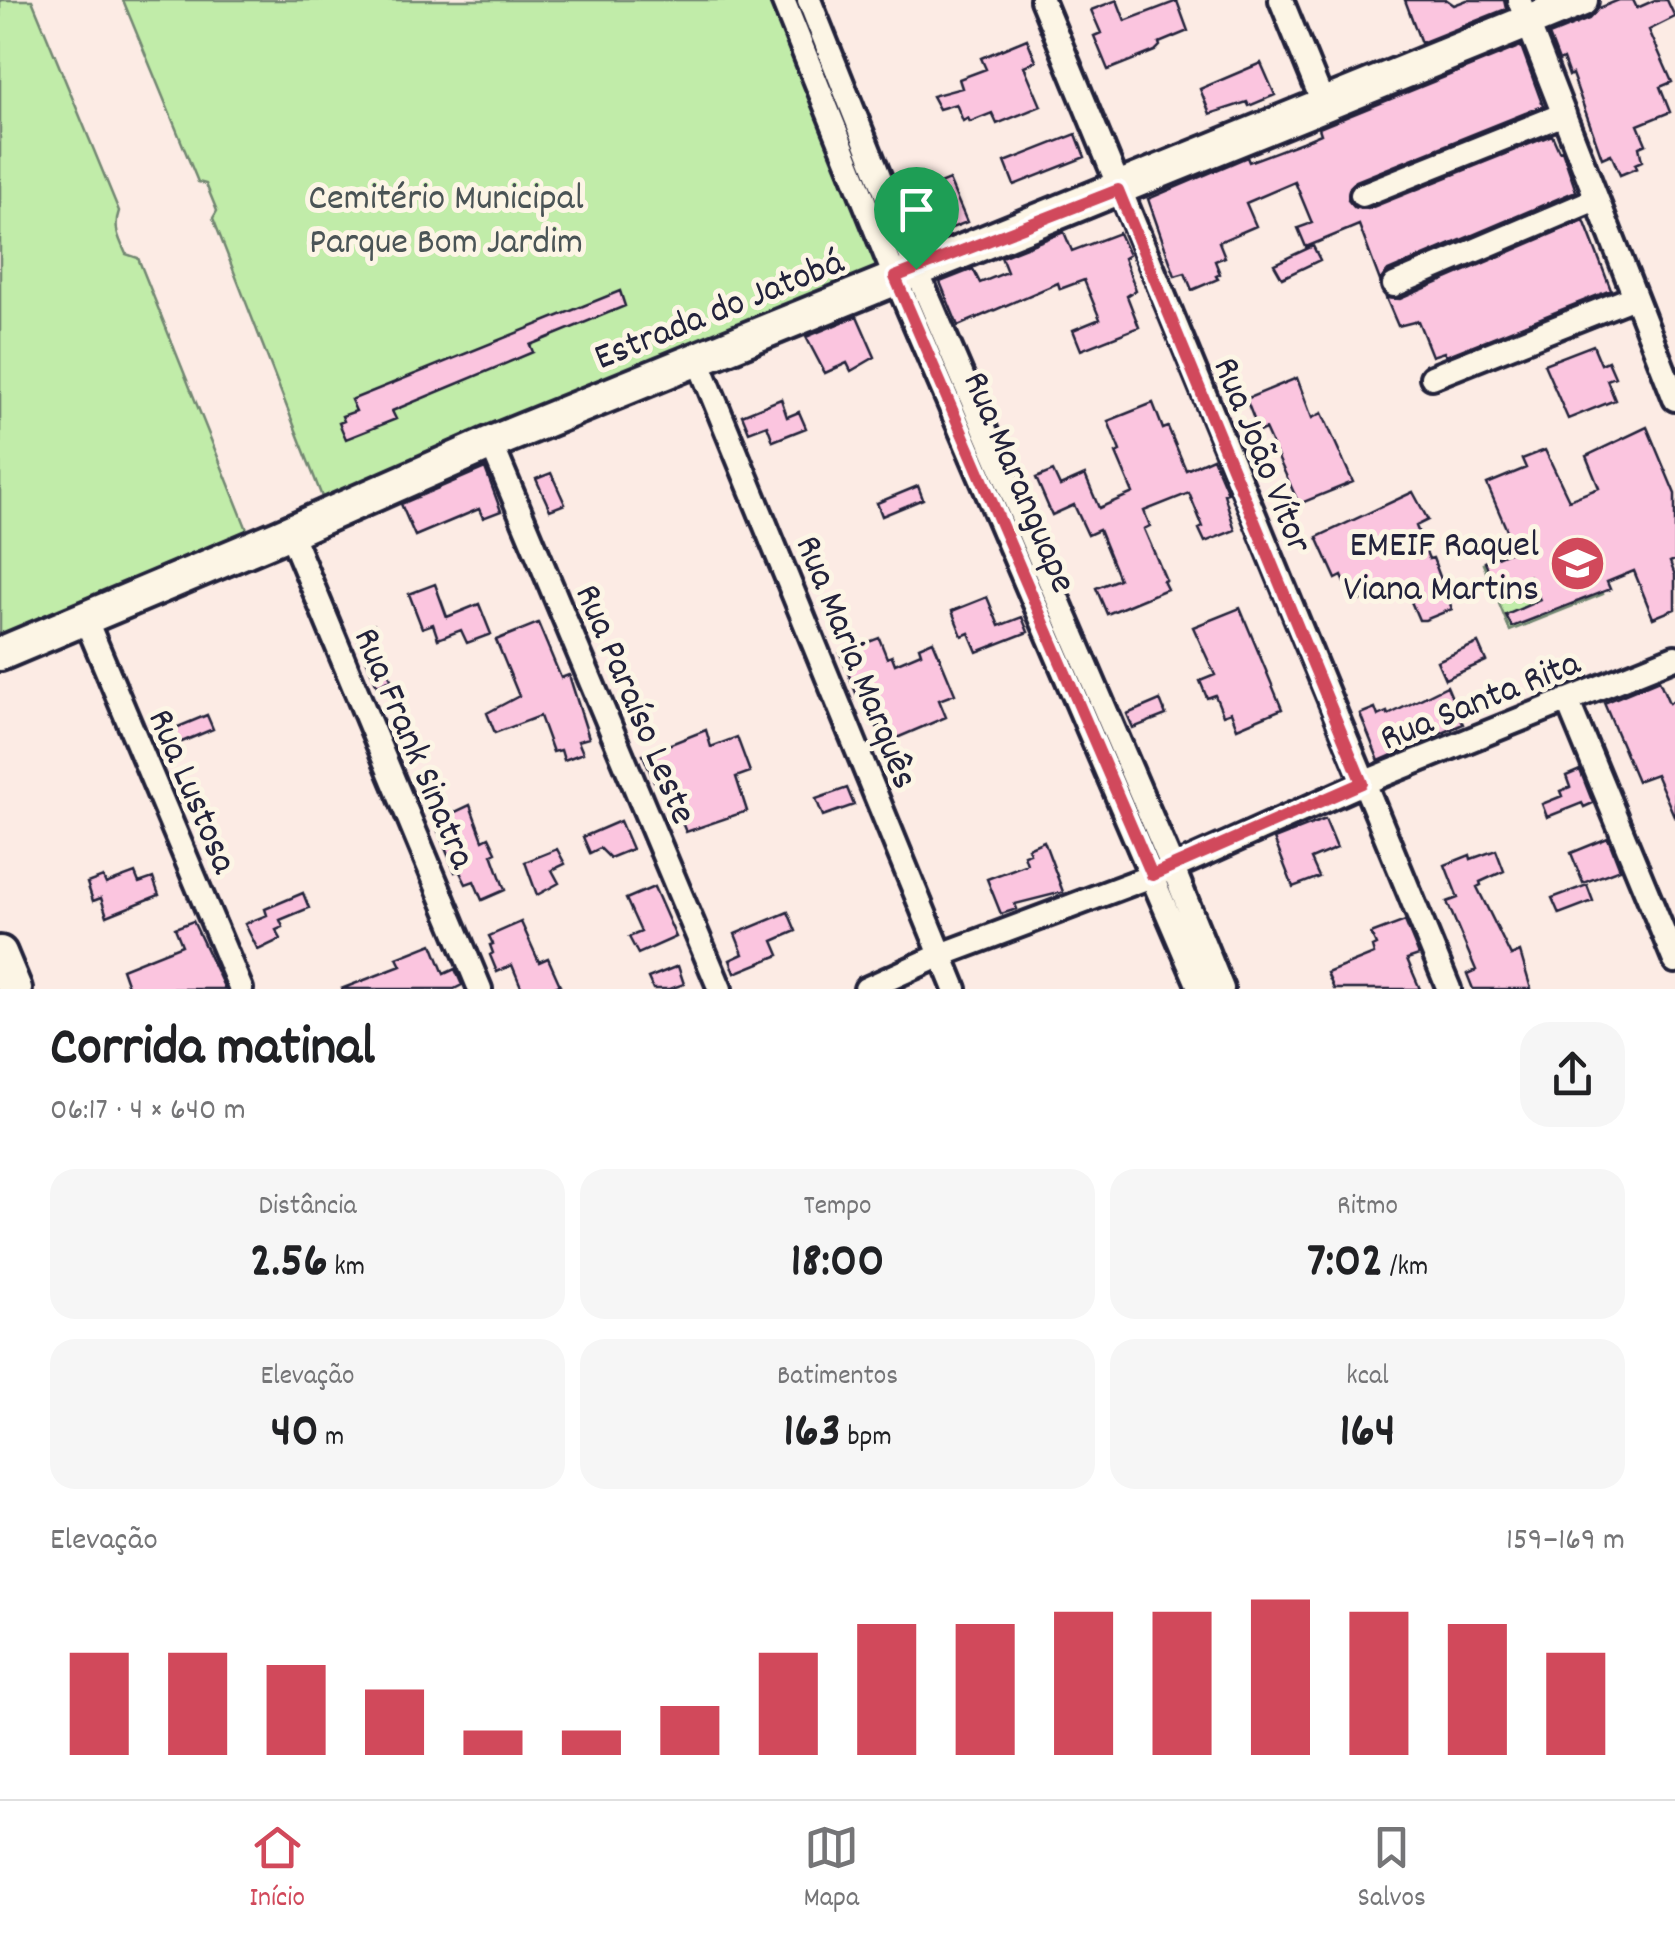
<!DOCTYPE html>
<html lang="pt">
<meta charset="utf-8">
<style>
:root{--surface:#fff;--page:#f6f6f6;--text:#202124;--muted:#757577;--line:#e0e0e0;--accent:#d1495b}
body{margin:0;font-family:Dekko,sans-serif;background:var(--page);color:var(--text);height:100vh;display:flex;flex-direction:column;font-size:38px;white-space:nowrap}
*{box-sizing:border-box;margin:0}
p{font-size:32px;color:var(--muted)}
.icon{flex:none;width:55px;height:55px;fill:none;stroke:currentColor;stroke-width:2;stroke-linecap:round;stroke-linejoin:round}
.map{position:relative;height:989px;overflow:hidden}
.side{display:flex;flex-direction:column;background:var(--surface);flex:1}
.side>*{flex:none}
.pin{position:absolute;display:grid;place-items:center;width:85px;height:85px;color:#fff;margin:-102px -42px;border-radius:50% 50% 50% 0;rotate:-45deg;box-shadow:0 0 10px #0007}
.pin .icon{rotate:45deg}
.round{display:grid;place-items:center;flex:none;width:105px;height:105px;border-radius:30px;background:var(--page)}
.overview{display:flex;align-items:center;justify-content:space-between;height:170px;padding:0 50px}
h1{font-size:55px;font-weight:700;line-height:75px}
.figures{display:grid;grid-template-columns:repeat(3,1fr);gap:15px;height:170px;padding:10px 50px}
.figures div{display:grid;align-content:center;border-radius:25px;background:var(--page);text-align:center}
.figures b{font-size:50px;font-weight:700}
.figures small{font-size:28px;font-weight:400}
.figures p{font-size:28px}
.chart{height:280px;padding:20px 50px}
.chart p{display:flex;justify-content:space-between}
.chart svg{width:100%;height:180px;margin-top:10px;stroke:var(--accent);stroke-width:6}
.tabs{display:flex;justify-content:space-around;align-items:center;height:140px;border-top:2px solid var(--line);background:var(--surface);font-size:28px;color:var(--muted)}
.tabs a{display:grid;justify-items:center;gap:5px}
.tabs .current{color:var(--accent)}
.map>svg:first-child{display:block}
</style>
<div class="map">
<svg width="1675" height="989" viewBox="0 0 1675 989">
<rect width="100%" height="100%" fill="#fcebe4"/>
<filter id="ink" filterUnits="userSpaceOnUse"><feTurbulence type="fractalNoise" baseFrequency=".01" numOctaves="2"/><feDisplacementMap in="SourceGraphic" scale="20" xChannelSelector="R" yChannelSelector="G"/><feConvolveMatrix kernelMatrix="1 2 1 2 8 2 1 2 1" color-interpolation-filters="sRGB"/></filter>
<g filter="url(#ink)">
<!-- green -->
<path fill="#c1eca9" stroke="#728772" stroke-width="2.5" d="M0 0H32L119 211C113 228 119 239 126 254L138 258 248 532 0 636Z
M123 0H769L879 266 324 502 213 218 217 211 206 184 198 182Z
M1577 527 1603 594 1510 631 1483 564Z"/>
<!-- building -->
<path fill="#fbc5df" stroke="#22223b" stroke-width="2.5" d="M1117 0 1125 21 1177 1 1188 31 1159 43 1160 46 1155 51 1108 70 1094 36 1101 33 1091 10Z
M1405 0H1447L1454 5 1467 0H1504L1506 9 1421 43Z
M1619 0H1633L1637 8 1655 0H1667L1675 17 1649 30 1672 82 1660 87 1670 112 1638 125 1646 144 1639 147 1642 161 1635 164 1637 168 1620 175 1611 154 1602 158 1572 74 1569 76 1563 59 1559 61 1549 35 1589 19 1599 8Z
M1027 39 1036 61 1024 66 1041 106 997 124 992 113 970 122 968 118 963 121 956 104 939 109 932 96 962 88 959 79 986 69 981 58Z
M1521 46 1543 106 1356 181 1350 187 1348 200 1354 207 1368 209 1552 135 1559 151 1562 150 1576 191 1388 271 1380 281 1359 225 1306 247 1298 228 1312 223 1295 182 1246 203 1256 226 1219 242 1225 257 1215 261 1220 274 1216 276 1218 279 1192 290 1185 273 1175 276 1148 199 1247 157 1249 162 1302 142 1321 134 1319 128Z
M1261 63 1275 95 1249 106 1247 102 1210 114 1200 89Z
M1076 134 1085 157 1014 185 1005 162Z
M949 180 967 222 939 233 922 191Z
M1584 220 1611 290 1446 356 1444 352 1432 356 1418 321 1398 326 1386 298 1400 299Z
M1064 232 1072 251 1119 233 1129 255 1124 258 1136 290 1127 296 1139 327 1081 350 1073 330 1100 319 1084 280 1060 289 1058 283 958 326 940 282 973 269 980 283 1007 272 1001 257Z
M1313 246 1320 260 1282 278 1274 264Z
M620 291 625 306 530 345 533 352 392 411 396 419 346 439 339 423 344 421 342 416 356 411 351 400Z
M857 316 875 357 851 371 847 363 825 373 806 337Z
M1593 345 1601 364 1608 361 1615 377 1607 380 1615 400 1568 419 1544 364Z
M1297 378 1312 418 1322 413 1353 482 1299 504 1265 429 1259 432 1246 399Z
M781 399 787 417 799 412 806 428 773 441 767 425 749 432 742 415Z
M1153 403 1163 429 1168 427 1186 470 1213 458 1228 493 1224 494 1235 530 1205 542 1199 529 1203 527 1189 493 1144 511 1150 526 1144 529 1166 580 1163 581 1167 589 1107 614 1096 588 1119 579 1099 530 1088 535 1074 505 1052 515 1036 478 1053 471 1060 486 1085 475 1099 508 1133 493 1116 453 1120 451 1108 421Z
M1647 427 1675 494V560L1670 562 1675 575V609L1653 618 1634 571 1607 582 1610 589 1512 627 1506 615 1540 600 1529 576 1496 590 1485 562 1515 549 1487 484 1526 468 1522 459 1545 450 1569 500 1599 488 1586 456Z
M485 468 501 511 483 518 479 509 415 536 401 504Z
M551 473 565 504 550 510 536 479Z
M918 486 923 499 882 516 877 503Z
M1413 492 1428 520 1416 526 1429 559 1433 558 1452 609 1425 620H1419L1406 590 1395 585 1354 603 1342 576 1336 579 1317 537Z
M435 584 447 617 479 604 491 634 467 643 461 630 438 639 433 624 422 628 409 594Z
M987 597 999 626 1022 617 1028 632 977 652 969 633 962 636 952 611Z
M1240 608 1282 709 1237 728 1231 712 1223 715 1215 695 1207 698 1200 681 1215 675 1193 627Z
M538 623 561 678 569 675 589 738 578 741 583 753 564 760 561 750 553 752 540 716 495 733 487 713 519 696 496 640Z
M374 625 391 680 377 686 359 641 362 640 358 631Z
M879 638 887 658 892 656 895 664 921 653 919 647 933 641 955 694 939 700 946 717 892 740 885 723 877 727 863 696 858 698 840 653Z
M1478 643 1486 661 1445 679 1437 661Z
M1659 680 1669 703 1675 700V818L1656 774 1637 781 1604 703Z
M1447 686 1463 724 1379 761 1360 714 1375 708 1378 716 1387 712 1388 715Z
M1160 700 1166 715 1133 728 1127 714Z
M207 715 213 729 172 746 166 732Z
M706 730 711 747 737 737 750 772 736 777 747 811 686 832 662 777 654 781 643 755Z
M1580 770 1593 803 1584 807 1582 803 1547 817 1542 804 1562 796 1560 791 1570 787 1566 776Z
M847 788 854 805 823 816 816 799Z
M470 805 483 840 489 837 496 852 492 854 505 890 482 900 474 881 466 884 459 870 455 872 438 831 444 828 440 819Z
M1325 819 1337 848 1311 859 1319 877 1293 887 1274 839Z
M620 821 632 849 610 858 600 848 590 853 583 837Z
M1608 838 1620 869 1583 883 1571 853Z
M1044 841 1063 892 1015 904 1017 909 1001 914 987 879 1027 864 1024 855 1030 853 1028 848Z
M557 849 565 864 552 870 559 883 537 895 525 862Z
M1496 850 1504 871 1480 882 1481 885 1477 887 1511 956 1520 952 1531 989H1473L1467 974 1476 970 1447 902 1458 898 1445 865 1470 855 1471 859Z
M135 873 139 883 153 878 159 895 107 916 101 898 93 901 87 883 103 877 106 884Z
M1587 885 1593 901 1559 914 1552 898Z
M654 887 676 937 638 954 629 937 641 932 626 899Z
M303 893 309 908 280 920 283 927 276 930 281 939 258 950 245 924 267 915 265 909Z
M788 912 796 931 773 941 779 955 735 973 730 960 743 954 735 934Z
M193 921 225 989H129L122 969 182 945 175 928Z
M1405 921 1419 955 1407 959 1420 989H1334L1327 973 1374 954 1372 947 1376 945 1371 934Z
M521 922 539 962 548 958 560 985 550 989H522L512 965 497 972 490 955 493 953 490 945 493 944 489 936Z
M432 944 444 974 455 969 462 985 454 989H341L401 966 397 958Z
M678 966 684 984 670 989H653L648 978Z"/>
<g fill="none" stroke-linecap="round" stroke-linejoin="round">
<defs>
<path id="street" d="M783 0 895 277 1200 989
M809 0 916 269 1173 868 1222 989
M1042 0 1449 989
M1281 0 1324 105
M1519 0 1675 399
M1362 195 1564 114
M1394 285 1596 199
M698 360 955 989
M1432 377 1634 297
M491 443 720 989
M290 532 480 989
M85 618 241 989
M1567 700 1675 961
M866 989 941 955 1173 868 1363 783 1675 657"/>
<path id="secondary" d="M0 654 278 537 491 443 1581 0
M0 953 15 989"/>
</defs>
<!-- street casing -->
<use href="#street" stroke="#22223b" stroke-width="30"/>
<!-- secondary casing -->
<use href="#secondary" stroke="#22223b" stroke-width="40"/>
<!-- street -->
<use href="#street" stroke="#fcf5e5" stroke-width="22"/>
<!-- secondary -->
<use href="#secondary" stroke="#fcf5e5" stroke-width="32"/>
</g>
</g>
<g fill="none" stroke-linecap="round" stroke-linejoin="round" filter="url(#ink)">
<defs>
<path id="route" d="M1118 190 1362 783 1152 875 895 277Z"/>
</defs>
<!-- route casing -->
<use href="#route" stroke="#fff" stroke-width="20"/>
<!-- route -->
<use href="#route" stroke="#d1495b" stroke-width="12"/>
</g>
<!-- icons -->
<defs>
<symbol id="school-disc" viewBox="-11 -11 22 22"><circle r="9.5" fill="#d1495b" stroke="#fcf5e5"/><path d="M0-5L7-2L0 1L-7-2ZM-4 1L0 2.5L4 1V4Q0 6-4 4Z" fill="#fff"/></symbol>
</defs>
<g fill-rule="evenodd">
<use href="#school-disc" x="1546" y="532" width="63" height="63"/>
</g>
<g text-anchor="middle" stroke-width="10" stroke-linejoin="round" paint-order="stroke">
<!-- park labels -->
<g font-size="38" fill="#4a5456" stroke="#fcf5e5">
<text x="446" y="208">Cemitério Municipal<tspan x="446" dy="44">Parque Bom Jardim</tspan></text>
</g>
<!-- street labels -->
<g font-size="38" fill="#22223b" stroke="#fcf5e5">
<text transform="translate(718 307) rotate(-22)" y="13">Estrada do Jatobá</text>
<text transform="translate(1265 454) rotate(68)" y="13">Rua João Vítor</text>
<text transform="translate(1022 481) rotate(67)" y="13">Rua Maranguape</text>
<text transform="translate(859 661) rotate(68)" y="13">Rua Maria Marquês</text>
<text transform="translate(1479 698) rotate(-22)" y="13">Rua Santa Rita</text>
<text transform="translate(638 703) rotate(67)" y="13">Rua Paraíso Leste</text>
<text transform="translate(417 747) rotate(67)" y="13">Rua Frank Sinatra</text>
<text transform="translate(195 790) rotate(67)" y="13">Rua Lustosa</text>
</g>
<!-- poi labels -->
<g font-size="38" fill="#22223b" stroke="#fcf5e5" text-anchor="end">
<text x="1539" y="555">EMEIF Raquel<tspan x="1539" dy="44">Viana Martins</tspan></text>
</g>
</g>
</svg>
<div class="pin" style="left:916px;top:269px;background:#1e9e55"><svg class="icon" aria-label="arrive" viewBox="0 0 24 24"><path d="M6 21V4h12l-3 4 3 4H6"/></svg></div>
</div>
<section class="side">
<div class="overview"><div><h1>Corrida matinal</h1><p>06:17 · 4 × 640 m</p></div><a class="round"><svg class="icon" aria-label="share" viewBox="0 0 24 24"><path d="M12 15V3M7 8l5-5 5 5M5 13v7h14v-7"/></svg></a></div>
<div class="figures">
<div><p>Distância</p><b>2.56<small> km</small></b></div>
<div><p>Tempo</p><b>18:00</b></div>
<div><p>Ritmo</p><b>7:02<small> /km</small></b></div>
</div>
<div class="figures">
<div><p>Elevação</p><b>40<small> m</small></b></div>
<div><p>Batimentos</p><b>163<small> bpm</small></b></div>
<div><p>kcal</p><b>164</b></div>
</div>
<div class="chart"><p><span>Elevação</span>159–169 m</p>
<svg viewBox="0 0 160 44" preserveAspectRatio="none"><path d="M5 44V19M15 44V19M25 44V22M35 44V28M45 44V38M55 44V38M65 44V32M75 44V19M85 44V12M95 44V12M105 44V9M115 44V9M125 44V6M135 44V9M145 44V12M155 44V19"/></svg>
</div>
</section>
<nav class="tabs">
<a class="current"><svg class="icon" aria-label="home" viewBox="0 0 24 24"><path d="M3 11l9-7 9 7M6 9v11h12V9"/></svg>Início</a>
<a><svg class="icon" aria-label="map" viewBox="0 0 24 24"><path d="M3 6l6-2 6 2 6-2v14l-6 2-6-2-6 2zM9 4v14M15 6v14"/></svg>Mapa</a>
<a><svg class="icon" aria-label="saved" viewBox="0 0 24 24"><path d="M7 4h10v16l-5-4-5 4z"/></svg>Salvos</a>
</nav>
